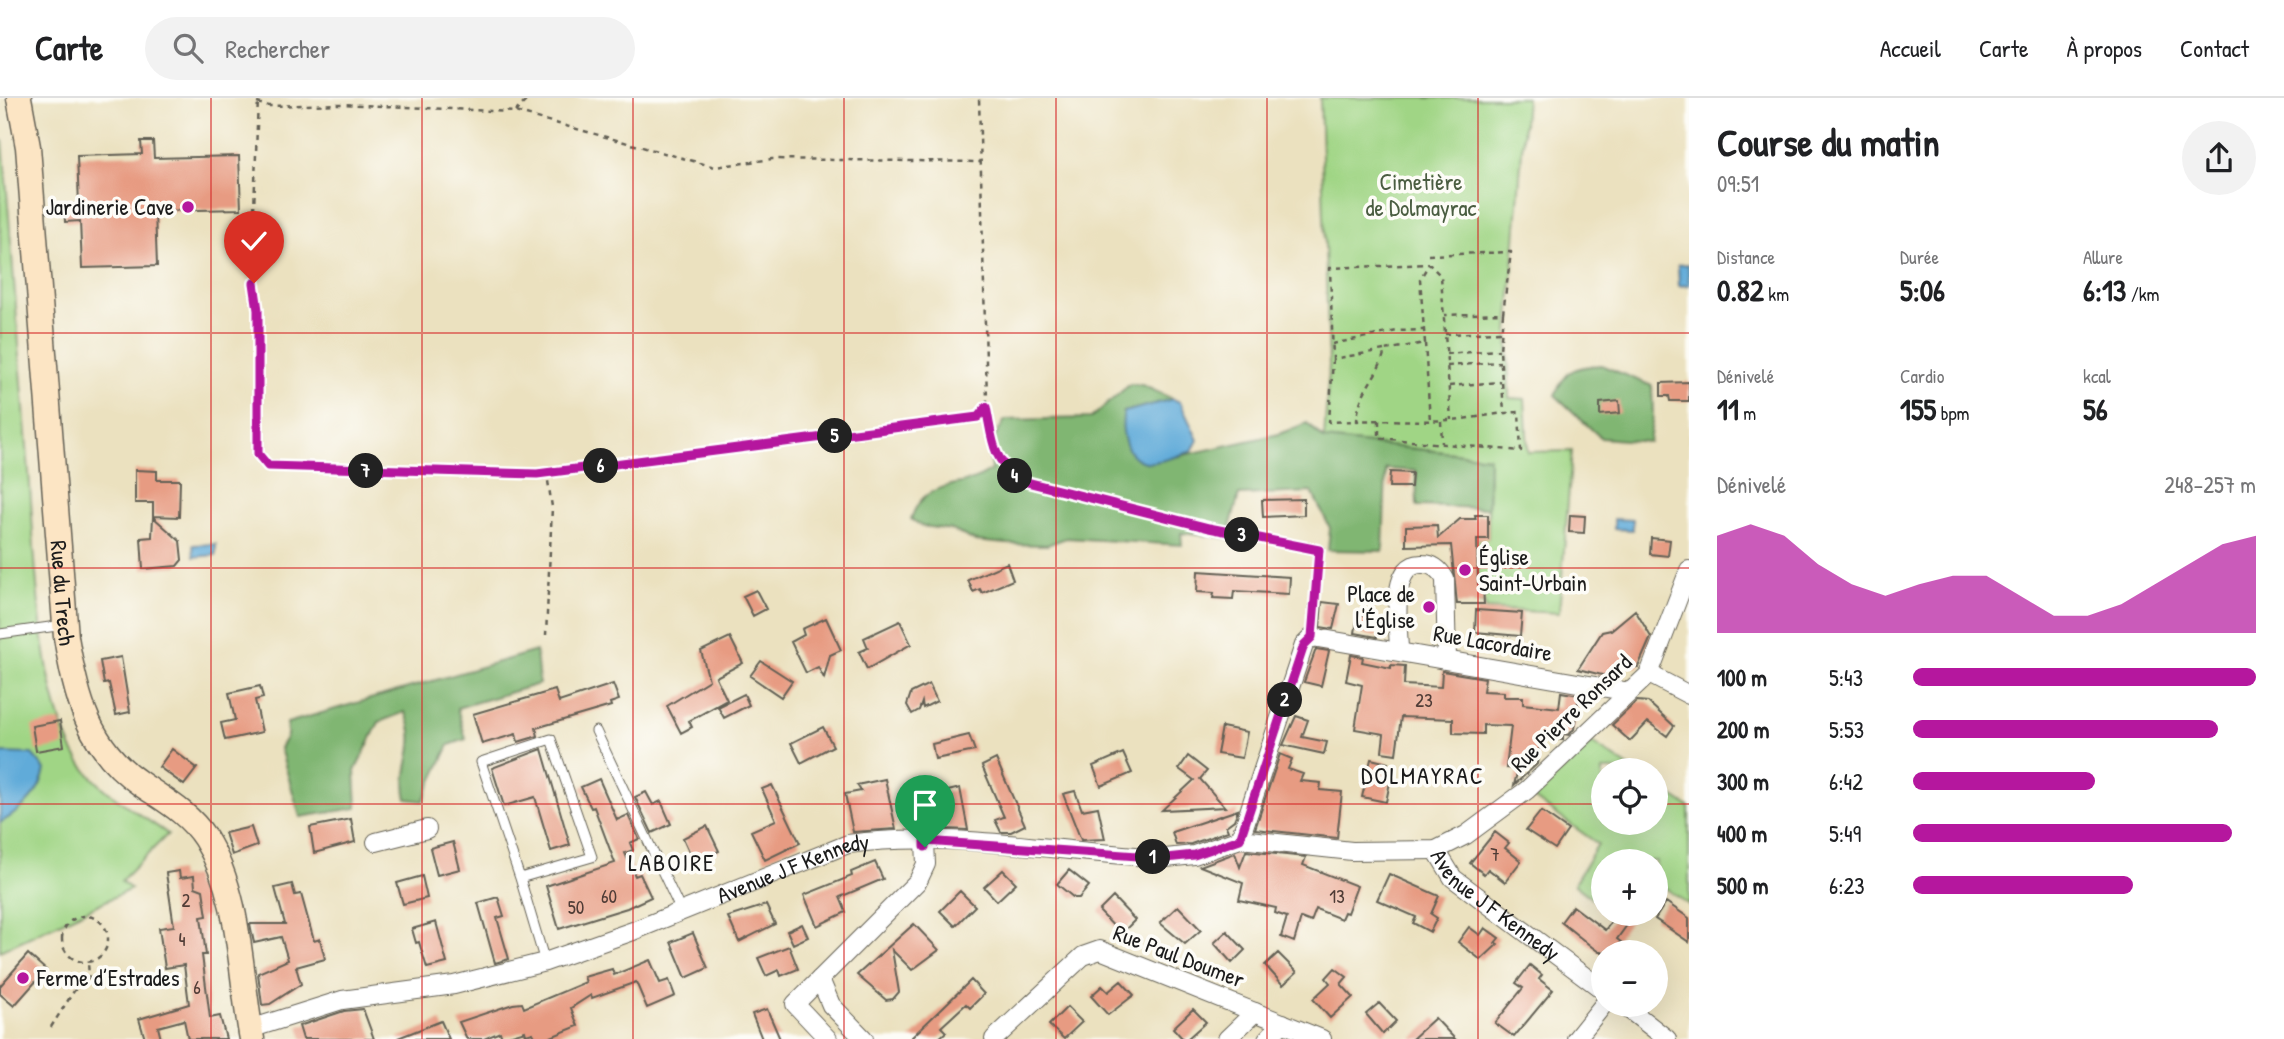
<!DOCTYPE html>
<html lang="fr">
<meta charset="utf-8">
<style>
:root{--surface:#fff;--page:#f2f2f2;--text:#202124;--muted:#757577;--line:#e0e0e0;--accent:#b5179e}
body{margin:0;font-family:"Patrick Hand",sans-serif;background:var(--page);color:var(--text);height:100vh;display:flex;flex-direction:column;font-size:26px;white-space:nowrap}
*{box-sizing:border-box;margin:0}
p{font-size:23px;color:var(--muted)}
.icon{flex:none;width:38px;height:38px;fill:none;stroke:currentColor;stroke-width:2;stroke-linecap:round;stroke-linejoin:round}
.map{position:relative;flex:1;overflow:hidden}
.details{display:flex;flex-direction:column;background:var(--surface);width:595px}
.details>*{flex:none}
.tools{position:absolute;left:1591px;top:660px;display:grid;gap:14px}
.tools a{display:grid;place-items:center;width:77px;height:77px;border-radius:50%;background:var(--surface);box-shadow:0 7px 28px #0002;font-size:35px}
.pin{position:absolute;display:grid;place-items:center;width:60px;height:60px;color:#fff;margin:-72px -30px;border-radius:50% 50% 50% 0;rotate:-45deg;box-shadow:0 0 7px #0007}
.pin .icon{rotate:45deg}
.km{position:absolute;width:35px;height:35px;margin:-18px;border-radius:50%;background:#222;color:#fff;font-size:19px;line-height:35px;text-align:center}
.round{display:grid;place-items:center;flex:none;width:74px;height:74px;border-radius:37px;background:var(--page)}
.overview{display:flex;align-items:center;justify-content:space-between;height:119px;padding:0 28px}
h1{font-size:38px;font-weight:700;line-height:52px}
.metrics{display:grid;grid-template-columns:repeat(3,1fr);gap:10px;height:119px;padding:7px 28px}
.metrics div{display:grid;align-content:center}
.metrics b{font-size:30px;font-weight:700}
.metrics small{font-size:19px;font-weight:400}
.metrics p{font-size:19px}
.chart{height:196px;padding:14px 28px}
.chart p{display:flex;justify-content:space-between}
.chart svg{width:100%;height:126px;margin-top:7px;fill:var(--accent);opacity:.7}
ul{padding:0 28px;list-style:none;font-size:23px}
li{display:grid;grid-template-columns:112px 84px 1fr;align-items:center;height:52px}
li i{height:18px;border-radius:9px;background:var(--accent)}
header{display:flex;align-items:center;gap:42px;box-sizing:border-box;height:98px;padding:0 35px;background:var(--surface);border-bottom:2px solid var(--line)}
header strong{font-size:33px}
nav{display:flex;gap:38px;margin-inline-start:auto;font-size:24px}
.search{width:490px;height:63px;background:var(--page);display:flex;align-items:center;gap:18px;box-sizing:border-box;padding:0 24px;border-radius:38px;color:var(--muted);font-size:26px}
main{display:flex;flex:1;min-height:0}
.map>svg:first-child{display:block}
</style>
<header>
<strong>Carte</strong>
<div class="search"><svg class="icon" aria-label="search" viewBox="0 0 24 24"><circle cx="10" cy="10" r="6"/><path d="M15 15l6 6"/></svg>Rechercher</div>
<nav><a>Accueil</a><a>Carte</a><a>À propos</a><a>Contact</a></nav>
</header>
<main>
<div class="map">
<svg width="1689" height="941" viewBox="0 0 1689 941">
<rect width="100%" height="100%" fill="#fdfcf7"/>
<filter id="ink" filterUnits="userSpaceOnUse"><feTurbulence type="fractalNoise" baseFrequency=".0143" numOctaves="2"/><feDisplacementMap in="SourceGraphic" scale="14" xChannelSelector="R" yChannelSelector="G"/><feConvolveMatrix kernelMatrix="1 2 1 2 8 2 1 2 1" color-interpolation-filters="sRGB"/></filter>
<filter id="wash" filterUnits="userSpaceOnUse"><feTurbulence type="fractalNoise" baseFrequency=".00686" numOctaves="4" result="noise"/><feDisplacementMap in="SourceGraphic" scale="28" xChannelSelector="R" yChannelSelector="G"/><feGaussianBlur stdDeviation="1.57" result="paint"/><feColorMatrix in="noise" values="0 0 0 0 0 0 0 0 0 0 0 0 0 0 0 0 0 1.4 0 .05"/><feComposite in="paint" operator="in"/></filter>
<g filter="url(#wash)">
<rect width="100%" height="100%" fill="#ebe1bf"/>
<!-- green -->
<path fill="#a0d585" stroke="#5e7850" stroke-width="2" d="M1320 0H1526L1508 234 1509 300 1525 301 1528 354 1572 353 1559 515 1485 511V506H1475L1483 486H1478L1477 441 1488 440 1489 359 1324 341 1329 267Z
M0 43H3C12 158 21 272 30 387 35 461 39 594 76 658 96 692 136 713 168 736L121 783 131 791 0 853Z
M1592 645 1633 672H1603V724H1656V687L1689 709V807L1656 783V763H1603V809L1574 786 1598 746 1532 699Z"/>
<!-- forest -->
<path fill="#80b672" stroke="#4e6947" stroke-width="2" d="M1601 267 1652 288 1653 318 1649 344 1601 340 1555 297C1566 271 1574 269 1601 267Z
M1130 286 1142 287 1173 301 1123 314 1166 361 1279 336 1307 325 1324 341 1489 359 1488 410 1417 408 1416 373 1386 371 1383 453 1328 452 1330 430 1312 394 1239 397 1227 440 1181 435 1182 447 1066 440 1047 447 1006 446 975 443 952 432 922 428 911 421C925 377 964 394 991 372L989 349 1005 322 1091 320Z
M536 553 539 586 457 610 466 641 449 647 423 703 407 701C399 669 422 648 405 614L379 624 355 673 357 710 300 719 280 650 287 638V625Z"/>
<!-- water -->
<path fill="#61abd9" stroke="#3e647a" stroke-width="2" d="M1688 166 1689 187 1679 188 1678 167Z
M1173 301 1180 304 1198 342 1192 353C1180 357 1166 363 1153 364 1126 367 1119 334 1124 314Z
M1614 421 1633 422V432L1614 431Z
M216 446V457L194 459 193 447Z
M0 655 32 656 45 671C41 696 21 713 0 725Z"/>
<g id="blocks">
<!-- building -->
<path fill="#e79b82" d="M141 43H153L154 60 239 58 241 111 155 113 157 168 82 170 80 123 65 124 64 106H79L77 58 142 56Z
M1689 284V303H1670L1669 298H1661V285Z
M1619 303 1620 315 1600 317V305Z
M135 372 157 373V382H180L179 419 153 418V405H135Z
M1390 374 1412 375 1411 389H1389Z
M1304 401V417L1263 419 1262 402Z
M1475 417H1488V441H1477L1478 486H1483L1484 506H1457L1451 447 1406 448V428L1437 427 1438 440 1460 421H1476Z
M1570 417 1585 418 1584 435 1569 434Z
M153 419 180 443 182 462 177 468 143 471 141 440 152 439Z
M1651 440 1670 442 1668 458 1650 456Z
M1007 465 1013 482 982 495 980 491 973 494 968 482Z
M1198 473 1290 479 1289 496 1234 493 1233 501 1213 500 1214 495 1197 494Z
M756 492 766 511 753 518 743 498Z
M1322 504 1339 506 1333 531 1320 529Z
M1476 512 1522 515 1520 538 1475 534Z
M1635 512 1651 539 1638 569H1632L1627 562 1606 578 1578 571 1602 534 1611 532Z
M1358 516 1380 519 1377 539 1355 535Z
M826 520 841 552 830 557 824 580 818 569 806 575 791 544 804 537 802 531Z
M900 523 911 546 867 571 859 554 868 550 864 540Z
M730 539 743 565 716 579 727 602 689 623 692 629 681 635 667 608 709 582 701 553Z
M1316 551 1329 553 1321 588 1304 584Z
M1351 557 1363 559 1362 564 1391 570V567L1405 568 1404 587 1441 589 1442 573 1485 580 1483 593 1504 594V599H1523V606L1559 610 1561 594 1579 597 1574 631 1569 637 1563 636V642L1541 639 1537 666 1514 687 1518 671 1506 670 1511 628 1483 627V636L1453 635V621L1401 619 1396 656 1382 654 1384 636 1355 631 1362 587 1346 583Z
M121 559 130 614 116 617 109 585 104 586 100 563Z
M761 563 792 583 781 599 750 578Z
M613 586 619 602 610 605 611 608 536 630 538 638 518 644 516 636 482 646 473 616 555 592 559 604Z
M929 586 937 603 923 610 922 604 919 612 912 616 907 607 911 595Z
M260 588 263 600 255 602 262 634 225 642 221 625 235 622 229 595Z
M744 596 749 607 724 620 718 609Z
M1637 603 1648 604 1674 628 1667 638 1648 624 1630 643 1612 627Z
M1296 618 1308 622 1302 639 1327 644 1324 656 1283 647Z
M60 623 64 648 36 653 32 628Z
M823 629 833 648 801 665 791 645Z
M1222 629 1247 634 1242 660 1217 656Z
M969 637 975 653 935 661 932 646Z
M172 651 197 670 184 687 159 669Z
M542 651 570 747 551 753 535 699 504 708 492 670Z
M1123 655 1132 675 1101 688 1093 668Z
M1280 656 1292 661 1288 671 1303 676 1300 683 1321 685 1320 692 1342 694 1337 740 1255 731Z
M1188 658 1207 673 1200 681 1225 709 1162 712 1194 682 1179 671Z
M996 661 1025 727 1011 734H1001L995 722 1004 719 982 668Z
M1371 661 1388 665 1384 683 1390 684 1386 704 1362 699Z
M599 681 617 722 628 717 639 741 630 745 633 752 625 755 635 778 640 776 651 799 627 810 559 831 546 788 615 765 594 709 591 710 581 689Z
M885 681 896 731 853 734 845 696 861 693 857 687Z
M772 687 800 745 765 762 751 733 776 722 762 691Z
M960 690 968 732 947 731 940 695Z
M1075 693 1082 712 1098 709 1105 741 1081 742 1063 696Z
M646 694 653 707 661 703 671 726 652 735 635 699Z
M1238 712 1234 722 1226 728 1228 733 1191 746 1176 747 1172 734Z
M1541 713 1568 732 1555 751 1526 732Z
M351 721 355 744 314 755 310 729Z
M707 728 719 753 702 761 700 759 693 762 683 740Z
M251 729 257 748 232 757 225 735Z
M1495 734 1509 745 1505 750 1521 763 1505 784 1488 771 1484 776 1470 765Z
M453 744 460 771 437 777 430 750Z
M1246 753 1306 759 1303 767 1357 788 1347 815 1344 814 1341 821 1316 811 1311 824 1301 820 1294 844 1281 839 1287 819 1275 815 1276 810 1239 802 1243 785 1200 768 1235 755 1240 769Z
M875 764 883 781 840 799 846 814 817 828 804 797 852 778 851 774Z
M1003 772 1016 785 997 803 984 789Z
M1069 772 1089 788 1079 800H1074L1057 786Z
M179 773 180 780 194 778 195 789 203 792 207 818 201 819 206 857H202L210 920 220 918 226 941H188L184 922 158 929 161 941H145L139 921 189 906 184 867 165 870 159 830 174 828 166 775Z
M1389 776 1439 798 1431 816 1437 820 1430 834 1413 825 1416 819 1377 802Z
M422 778 427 800 403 806 397 785Z
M292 786 295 797 301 796 314 843 320 841 325 861 296 869 301 886 270 906 262 907 258 875 288 862 281 839 254 845 250 826H285L275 790Z
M960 793 975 808 955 828 940 813Z
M498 799 504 818 497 820 509 861 495 865 478 805Z
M1113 799 1135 822 1121 836 1099 813Z
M1666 804 1689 820V844L1655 821Z
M766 807 775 826 739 844 728 819Z
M1178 808 1201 832 1185 846 1160 825Z
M1573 808 1605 832 1618 816H1635L1617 841 1634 854H1599L1592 849 1561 824Z
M436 824 447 865 427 870 419 844 416 845 412 831Z
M802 826 808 839 793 846 787 833Z
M914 826 939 852 912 872 892 852 899 894 893 901 886 902 857 877Z
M1469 829 1480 837 1485 830 1499 840 1495 845 1498 846 1481 862 1458 844Z
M1227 833 1245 852 1232 865 1214 845Z
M693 835 708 870 686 880 671 844Z
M789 848 798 871 781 878 779 872 766 878 758 860Z
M1278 855 1297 874 1283 887 1265 867Z
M28 856 46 872 14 908 0 896V888Z
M650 862 660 885 669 882 675 898 647 910 636 884 592 900 591 897 571 910 578 928 546 941H536L533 935 526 937 525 933 502 940 500 934 484 941H467L459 924 513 906 522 905 524 910 586 884 584 879 612 871 614 877Z
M1530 867 1542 877 1539 881 1553 892 1514 939 1495 925 1523 890 1516 885Z
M1335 870 1347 879 1341 886 1353 899 1330 920 1313 901 1330 885 1326 880Z
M971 882 984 896 970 910 966 906 941 929 946 934 938 941H910Z
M1121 883 1134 897 1108 917 1091 898 1102 888 1108 894Z
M1379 905 1396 923 1383 936 1366 916Z
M1067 909 1082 924 1064 941 1049 927Z
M363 911 374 941H303L299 928 344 913Z
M767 911 780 941H762L752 916Z
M1193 911 1206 924 1187 941H1183L1173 930Z
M1435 920 1455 941H1412Z
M441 923 449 941H398V940Z"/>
</g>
</g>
<g filter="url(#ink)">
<use href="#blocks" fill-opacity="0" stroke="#646155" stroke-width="2"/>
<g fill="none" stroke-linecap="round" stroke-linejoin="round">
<defs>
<path id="lane" d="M0 536 64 527
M1312 539 1319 452
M596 633 681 813
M520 780 481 664 551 641 592 759 520 780 545 864"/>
<g id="street">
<path d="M1399 553C1399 531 1388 464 1423 466 1433 466 1440 472 1445 481L1447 562"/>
<path d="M1649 576 1689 597"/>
<path d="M1240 741 1304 547 1312 539 1630 594"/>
<path d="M376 744 427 731"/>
<path id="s1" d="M1436 752 1453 780 1603 892"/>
<path d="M820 881 795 906 828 941"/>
<path d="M1622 906 1667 941"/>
<path id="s2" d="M250 931 342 902 454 887 545 864 633 833 848 746C953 732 1061 755 1166 760L1194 757 1240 741 1352 753 1436 752 1466 737 1527 692 1649 576 1689 472"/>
<path d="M864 941 831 907 820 881 918 783 926 766 925 743"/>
<path d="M994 941 1083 858 1100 852 1322 941"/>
<path d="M1227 941 1255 914"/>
<path d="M1267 941 1283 925"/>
<path d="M1576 941 1604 906"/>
</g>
<g id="secondary">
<path id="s3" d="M19 0 28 49 66 539C76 599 88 650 141 686 164 702 189 715 205 740 242 799 239 874 252 941"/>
</g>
</defs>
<!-- lane casing -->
<use href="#lane" stroke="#646155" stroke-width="11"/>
<!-- street casing -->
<use href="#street" stroke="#646155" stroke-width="20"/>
<!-- secondary casing -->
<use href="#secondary" stroke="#646155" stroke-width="27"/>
<!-- path -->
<path stroke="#646155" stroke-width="2.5" stroke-dasharray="5 5" stroke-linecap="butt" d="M257 5 269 8 340 6 515 14 715 69 772 61 980 64
M515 14 529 0
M254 112 258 0
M1428 157 1511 154 1503 215 1444 217
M254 185 258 212V356L261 363 279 371 537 376 548 383 552 409 546 537
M1503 215 1500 252 1504 315
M1445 236 1500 234
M1425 245 1420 181 1429 166 1441 178 1451 322
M1332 246 1397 233 1424 232
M1384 252 1333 261 1330 170 1429 166
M1446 256 1499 252
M1333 261 1329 324 1356 323
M1447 268 1500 264
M1449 288 1501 284
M986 309C993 343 991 359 1019 382L1209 430 1306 449
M1379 322V340L1521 353 1519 314C1495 315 1472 321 1449 322 1418 324 1387 321 1357 323 1359 289 1378 282 1385 252L1425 245 1430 323
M1441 323 1442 346
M537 376 978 319 986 309 987 302 979 0
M62 841a23 23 0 1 1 46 0a23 23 0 1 1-46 0Z
M51 929 74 893 89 879 88 864"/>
<!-- lane -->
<use href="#lane" stroke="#fff" stroke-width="9"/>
<!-- street -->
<use href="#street" stroke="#fff" stroke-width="18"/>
<!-- secondary -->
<use href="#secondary" stroke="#fce5c4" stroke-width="24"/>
</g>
</g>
<g fill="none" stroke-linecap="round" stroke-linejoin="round" filter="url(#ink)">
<defs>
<path id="route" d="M254 185 258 212V356L268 368 537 376 978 319 986 309C993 343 991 359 1019 382L1209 430 1319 452 1312 539 1304 547 1240 741 1194 757 1166 760 925 743V749"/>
</defs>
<!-- route casing -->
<use href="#route" stroke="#fff" stroke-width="14"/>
<!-- route -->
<use href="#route" stroke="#b5179e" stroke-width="9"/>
</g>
<!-- grid -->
<path fill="none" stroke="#d62828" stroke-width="2" stroke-opacity="0.55" d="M211 0V941M422 0V941M633 0V941M844 0V941M1056 0V941M1267 0V941M1478 0V941M0 235H1689M0 470H1689M0 706H1603M1656 706H1689"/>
<!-- markers -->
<g fill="#b5179e" stroke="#fdfcf7" stroke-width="2.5">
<circle cx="188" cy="109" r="7"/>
<circle cx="1465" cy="472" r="7"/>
<circle cx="1429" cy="509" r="7"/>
<circle cx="23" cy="880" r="7"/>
</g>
<g text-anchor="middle" stroke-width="7" stroke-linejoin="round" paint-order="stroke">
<!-- number labels -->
<g font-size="19" fill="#4f3c36">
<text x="1424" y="609">23</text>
<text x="1495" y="763">7</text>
<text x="609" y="805">60</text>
<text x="1337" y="805">13</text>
<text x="186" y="809">2</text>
<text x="576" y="816">50</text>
<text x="182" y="848">4</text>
<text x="197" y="896">6</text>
</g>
<!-- park labels -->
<g font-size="23" fill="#4a5d41" stroke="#fdfcf7">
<text x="1421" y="92">Cimetière<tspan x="1421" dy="26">de Dolmayrac</tspan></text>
</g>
<!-- poi labels -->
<g font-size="23" fill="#1c1c1c" stroke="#fdfcf7" text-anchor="end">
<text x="174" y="117">Jardinerie Cave</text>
<text x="1479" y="467" text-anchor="start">Église<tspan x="1479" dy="26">Saint-Urbain</tspan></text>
<text x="1415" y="504">Place de<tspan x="1415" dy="26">l'Église</tspan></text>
<text x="37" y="888" text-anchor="start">Ferme d’Estrades</text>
</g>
<!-- street labels -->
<g font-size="23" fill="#1c1c1c" stroke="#fdfcf7">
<text dy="8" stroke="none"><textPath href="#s3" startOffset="497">Rue du Trech</textPath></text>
<text transform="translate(1493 545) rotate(10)" y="8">Rue Lacordaire</text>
<text transform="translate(1571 615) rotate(-44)" y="8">Rue Pierre Ronsard</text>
<text dy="8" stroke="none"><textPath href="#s2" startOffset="569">Avenue J F Kennedy</textPath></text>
<text dy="8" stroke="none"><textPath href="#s1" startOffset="82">Avenue J F Kennedy</textPath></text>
<text transform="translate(1179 858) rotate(21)" y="8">Rue Paul Doumer</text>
</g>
<!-- neighbourhood labels -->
<g font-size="24" letter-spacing="2" fill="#1c1c1c" stroke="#fdfcf7">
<text x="1423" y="686">DOLMAYRAC</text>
<text x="672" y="773">LABOIRE</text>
</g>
</g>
</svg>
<div class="tools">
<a><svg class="icon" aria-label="locate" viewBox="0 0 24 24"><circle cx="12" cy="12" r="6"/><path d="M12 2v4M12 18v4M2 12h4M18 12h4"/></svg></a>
<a>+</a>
<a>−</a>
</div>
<div class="pin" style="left:925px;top:749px;background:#1e9e55"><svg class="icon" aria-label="arrive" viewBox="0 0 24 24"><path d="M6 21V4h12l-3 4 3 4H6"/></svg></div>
<div class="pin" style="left:254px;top:185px;background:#d93025"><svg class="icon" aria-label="check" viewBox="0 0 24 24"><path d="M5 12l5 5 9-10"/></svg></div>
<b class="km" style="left:1153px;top:759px">1</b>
<b class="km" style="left:1285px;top:602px">2</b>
<b class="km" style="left:1242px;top:437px">3</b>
<b class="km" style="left:1015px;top:378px">4</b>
<b class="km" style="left:835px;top:338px">5</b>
<b class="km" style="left:601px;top:368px">6</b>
<b class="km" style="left:366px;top:373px">7</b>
</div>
<section class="details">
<div class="overview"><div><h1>Course du matin</h1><p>09:51</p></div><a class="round"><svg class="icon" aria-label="share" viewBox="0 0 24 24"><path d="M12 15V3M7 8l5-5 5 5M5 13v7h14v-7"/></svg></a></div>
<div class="metrics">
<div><p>Distance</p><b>0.82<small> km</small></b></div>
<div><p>Durée</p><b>5:06</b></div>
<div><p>Allure</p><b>6:13<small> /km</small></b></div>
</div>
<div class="metrics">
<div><p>Dénivelé</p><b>11<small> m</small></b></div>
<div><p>Cardio</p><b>155<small> bpm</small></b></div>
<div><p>kcal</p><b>56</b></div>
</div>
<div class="chart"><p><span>Dénivelé</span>248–257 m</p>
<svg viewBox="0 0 160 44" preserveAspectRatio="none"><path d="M0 44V10L10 6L20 10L30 20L40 27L50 31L60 27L70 24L80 24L90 31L100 38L110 38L120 34L130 27L140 20L150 13L160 10V44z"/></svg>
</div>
<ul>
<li><b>100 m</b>5:43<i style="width:100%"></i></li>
<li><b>200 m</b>5:53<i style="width:89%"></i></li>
<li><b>300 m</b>6:42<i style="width:53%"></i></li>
<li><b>400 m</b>5:49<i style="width:93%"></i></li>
<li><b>500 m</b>6:23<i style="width:64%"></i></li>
</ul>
</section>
</main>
